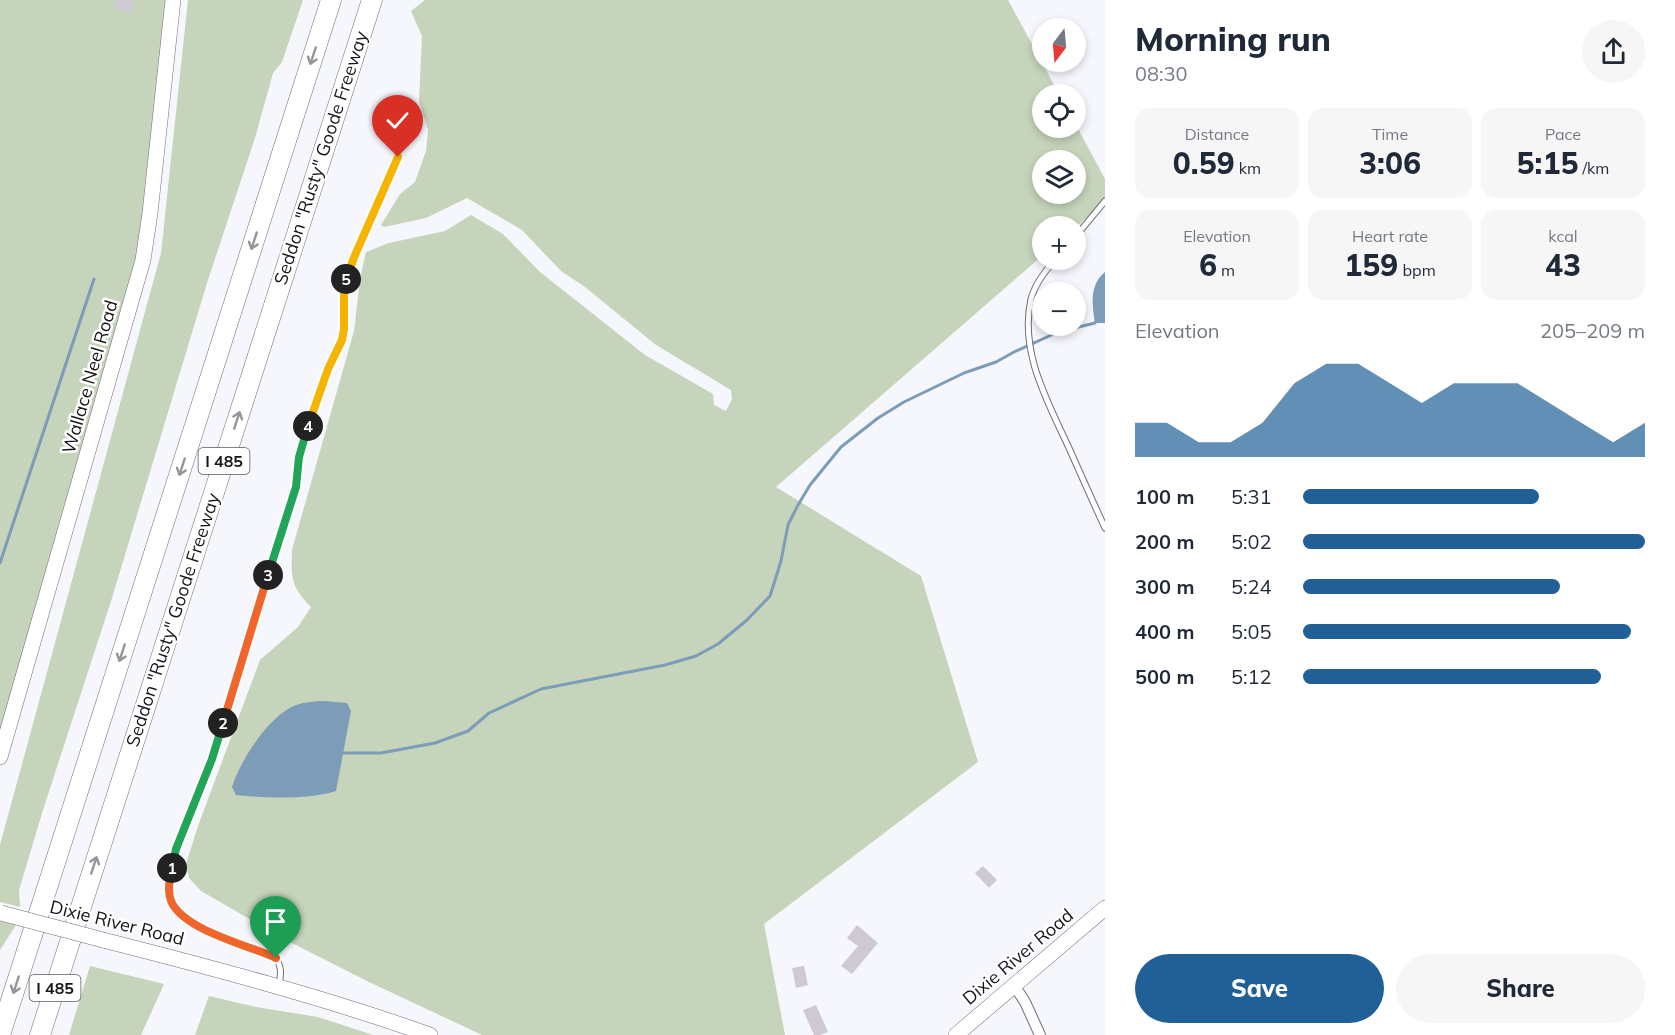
<!DOCTYPE html>
<meta charset="utf-8">
<style>
:root{--surface:#fff;--page:#f6f6f7;--text:#1f2937;--muted:#747a83;--accent:#216096}
body{margin:0;font-family:Mulish,sans-serif;background:var(--page);color:var(--text);height:100vh;display:flex;flex-direction:column;font-size:22px;white-space:nowrap}
*{box-sizing:border-box;margin:0}
p{font-size:20px;color:var(--muted)}
.icon{flex:none;width:33px;height:33px;fill:none;stroke:currentColor;stroke-width:2;stroke-linecap:round;stroke-linejoin:round}
.map{position:relative;flex:1;overflow:hidden}
.drawer{display:flex;flex-direction:column;background:var(--surface);width:570px}
.drawer>*{flex:none}
.needle{width:39px;rotate:196deg}
.tools{position:absolute;left:1032px;top:18px;display:grid;gap:12px}
.tools a{display:grid;place-items:center;width:54px;height:54px;border-radius:50%;background:var(--surface);box-shadow:0 3px 9px #0003;font-size:30px}
.pin{position:absolute;display:grid;place-items:center;width:51px;height:51px;color:#fff;margin:-62px -26px;border-radius:50% 50% 50% 0;rotate:-45deg;box-shadow:0 0 6px #0007}
.pin .icon{rotate:45deg}
.km{position:absolute;width:30px;height:30px;margin:-15px;border-radius:50%;background:#222;color:#fff;font-size:16px;line-height:30px;text-align:center}
.round{display:grid;place-items:center;flex:none;width:63px;height:63px;border-radius:32px;background:var(--page)}
.summary{display:flex;align-items:center;justify-content:space-between;height:102px;padding:0 30px}
h1{font-size:33px;font-weight:800;line-height:45px}
.metrics{display:grid;grid-template-columns:repeat(3,1fr);gap:9px;height:102px;padding:6px 30px}
.metrics div{display:grid;align-content:center;border-radius:15px;background:var(--page);text-align:center}
.metrics b{font-size:30px;font-weight:800}
.metrics small{font-size:16px;font-weight:400}
.metrics p{font-size:16px}
.chart{height:168px;padding:12px 30px}
.chart p{display:flex;justify-content:space-between}
.chart svg{width:100%;height:108px;margin-top:6px;fill:var(--accent);opacity:.7}
.primary-button{display:flex;gap:12px;margin-top:auto;padding:12px 30px}
.primary-button a{flex:1;height:69px;border-radius:36px;background:var(--accent);color:#fff;font-size:24px;font-weight:800;line-height:69px;text-align:center}
.primary-button a+a{background:var(--page);color:var(--text)}
ul{padding:0 30px;list-style:none;font-size:20px}
li{display:grid;grid-template-columns:96px 72px 1fr;align-items:center;height:45px}
li i{height:15px;border-radius:8px;background:var(--accent)}
main{display:flex;flex:1;min-height:0}
.map>svg:first-child{display:block}
</style>
<main>
<div class="map">
<svg width="1105" height="1035" viewBox="0 0 1105 1035">
<rect width="100%" height="100%" fill="#f6f6fd"/>
<!-- green -->
<path fill="#c5d4ba" fill-rule="evenodd" d="M0 0H166L144 211 135 261 0 731Z
M188 0H303L282 62 273 73 255 138 207 283 112 598 43 810 19 890 20 907 0 902V845L161 253Z
M425 0H1008L1059 94H1042V128H1076V125L1105 179V202L1076 227 1042 226V256L776 487 921 576 978 762 764 924 785 1035H482L369 982 284 939 201 891 189 878 186 864 198 826 260 660 298 627 311 607C291 587 291 577 292 550L354 331 360 279 366 252 389 243 445 231 471 215 503 234 540 272 645 355 713 394 714 405 726 411 732 399 731 390 656 345 585 287 561 271 522 230 467 198 426 218 384 227 381 225 400 194 415 182 426 151 428 130 419 101 422 36 411 11ZM1042 160H1076V194H1042Z
M0 921 16 925 0 950Z
M90 966 164 984 141 1035H69Z
M209 996 256 1007 318 1017 373 1035H195Z"/>
<!-- water -->
<path fill="#7c9cb7" d="M1105 272V323H1095C1092 305 1089 285 1105 272Z
M324 701 347 703 351 711 336 791C308 800 266 798 236 795L232 787C240 761 269 715 296 705 305 702 315 701 324 701Z"/>
<g fill="none" stroke-linecap="round" stroke-linejoin="round">
<!-- stream -->
<path stroke="#7c9cb7" stroke-width="3" d="M0 563 94 279
M339 753H381L435 743 468 731 489 713 541 689 665 665 696 656 718 644 747 620 770 596 781 561 788 525 798 505 810 485 841 447 878 418 904 402 964 373 996 362 1014 352 1058 332 1095 323 1097 320"/>
</g>
<!-- building -->
<path fill="#cec9d5" d="M116 0H134L131 12 114 8Z
M983 866 997 880 989 888 975 873Z
M857 925 878 943 852 974 841 966 858 946 847 938Z
M804 966 808 985 796 988 792 968Z
M816 1005 828 1032 820 1035H814L803 1010Z"/>
<g fill="none" stroke-linecap="round" stroke-linejoin="round">
<defs>
<path id="lane" d="M1076 236 1105 201
M1055 260C1045 271 1035 284 1031 299 1019 352 1048 402 1069 448 1081 475 1093 502 1105 528
M279 984C281 974 282 968 276 958 249 945 186 931 173 904 165 888 171 866 176 850 185 818 202 788 212 757 241 667 268 577 295 487L302 446 328 369 342 341 344 329V290L346 277 397 157"/>
<path id="street" d="M1014 985 1025 1002 1040 1035"/>
<path id="secondary" d="M0 757 143 260 150 213 173 0
M103 940C213 968 323 997 430 1035
M956 1035 1105 908"/>
<path id="highway" d="M0 1035 331 0
M40 1035 372 0"/>
</defs>
<!-- lane casing -->
<use href="#lane" stroke="#6f6f79" stroke-width="7"/>
<!-- street casing -->
<use href="#street" stroke="#6f6f79" stroke-width="12"/>
<!-- secondary casing -->
<use href="#secondary" stroke="#6f6f79" stroke-width="16"/>
<!-- highway casing -->
<use href="#highway" stroke="#6f6f79" stroke-width="21"/>
<!-- lane -->
<use href="#lane" stroke="#fff" stroke-width="5"/>
<!-- street -->
<use href="#street" stroke="#fff" stroke-width="10"/>
<!-- secondary -->
<use href="#secondary" stroke="#fff" stroke-width="15"/>
<!-- highway -->
<use href="#highway" stroke="#fff" stroke-width="20"/>
<defs>
<path id="secondary-bridge" d="M1 913 103 940"/>
</defs>
<!-- secondary-bridge casing -->
<use href="#secondary-bridge" stroke="#6f6f79" stroke-width="16" stroke-linecap="butt"/>
<!-- secondary-bridge -->
<use href="#secondary-bridge" stroke="#fff" stroke-width="15"/>
</g>
<!-- one-way arrows -->
<defs><path id="oneway-shaft" d="M-6 0H5M1.5-3L5.5 0L1.5 3" fill="none" stroke-width="1.6" stroke-linecap="round" stroke-linejoin="round" transform="scale(1.5)"/></defs>
<g stroke="#969597">
<use href="#oneway-shaft" transform="translate(313 56) rotate(108)"/>
<use href="#oneway-shaft" transform="translate(254 241) rotate(108)"/>
<use href="#oneway-shaft" transform="translate(237 420) rotate(-72)"/>
<use href="#oneway-shaft" transform="translate(182 467) rotate(108)"/>
<use href="#oneway-shaft" transform="translate(122 653) rotate(108)"/>
<use href="#oneway-shaft" transform="translate(94 865) rotate(-72)"/>
<use href="#oneway-shaft" transform="translate(16 985) rotate(108)"/>
</g>
<g fill="none" stroke-linecap="round" stroke-linejoin="round">
<defs>
<path id="split-1" d="M172 868C170 879 167 890 171 901 183 930 248 945 276 958"/>
<path id="split-2" d="M172 868 176 849 212 759 223 723"/>
<path id="split-3" d="M223 723 268 575"/>
<path id="split-4" d="M268 575 296 487 299 457 308 426"/>
<path id="split-5" d="M308 426 328 369 342 340 344 329V290L346 279"/>
<path id="split-6" d="M346 279 355 255 398 157"/>
</defs>
<!-- split-1 casing -->
<use href="#split-1" stroke="#fff" stroke-width="12"/>
<!-- split-2 casing -->
<use href="#split-2" stroke="#fff" stroke-width="12"/>
<!-- split-3 casing -->
<use href="#split-3" stroke="#fff" stroke-width="12"/>
<!-- split-4 casing -->
<use href="#split-4" stroke="#fff" stroke-width="12"/>
<!-- split-5 casing -->
<use href="#split-5" stroke="#fff" stroke-width="12"/>
<!-- split-6 casing -->
<use href="#split-6" stroke="#fff" stroke-width="12"/>
<!-- split-1 -->
<use href="#split-1" stroke="#f0652b" stroke-width="8"/>
<!-- split-2 -->
<use href="#split-2" stroke="#22a559" stroke-width="8"/>
<!-- split-3 -->
<use href="#split-3" stroke="#f0652b" stroke-width="8"/>
<!-- split-4 -->
<use href="#split-4" stroke="#22a559" stroke-width="8"/>
<!-- split-5 -->
<use href="#split-5" stroke="#f5b400" stroke-width="8"/>
<!-- split-6 -->
<use href="#split-6" stroke="#f5b400" stroke-width="8"/>
</g>
<g text-anchor="middle" stroke-width="5" stroke-linejoin="round" paint-order="stroke">
<!-- shield labels -->
<g fill="#fff" stroke="#5b5a5d" stroke-width="1.5">
<rect x="198.5" y="448" width="51" height="26" rx="4.5"/>
<rect x="29.5" y="975" width="51" height="26" rx="4.5"/>
</g>
<g font-size="16" font-weight="bold" fill="#151418">
<text x="224" y="467">I 485</text>
<text x="55" y="994">I 485</text>
</g>
<!-- street labels -->
<g font-size="18" fill="#151418" stroke="#fff">
<text transform="translate(321 158) rotate(-72)" y="6">Seddon "Rusty" Goode Freeway</text>
<text transform="translate(90 377) rotate(-74)" y="6">Wallace Neel Road</text>
<text transform="translate(173 620) rotate(-72)" y="6">Seddon "Rusty" Goode Freeway</text>
<text transform="translate(117 923) rotate(14)" y="6">Dixie River Road</text>
<text transform="translate(1018 957) rotate(-40)" y="6">Dixie River Road</text>
</g>
</g>
</svg>
<div class="tools">
<a><svg class="needle" viewBox="-14 -14 28 28"><path d="M0-13l5 13h-10z" fill="#e53935"/><path d="M0 13l5-13h-10z" fill="#747a83"/></svg></a>
<a><svg class="icon" aria-label="locate" viewBox="0 0 24 24"><circle cx="12" cy="12" r="6"/><path d="M12 2v4M12 18v4M2 12h4M18 12h4"/></svg></a>
<a><svg class="icon" aria-label="layers" viewBox="0 0 24 24"><path d="M12 4l9 5-9 5-9-5zM3 14l9 5 9-5"/></svg></a>
<a>+</a>
<a>−</a>
</div>
<div class="pin" style="left:276px;top:958px;background:#1e9e55"><svg class="icon" aria-label="arrive" viewBox="0 0 24 24"><path d="M6 21V4h12l-3 4 3 4H6"/></svg></div>
<div class="pin" style="left:398px;top:157px;background:#d93025"><svg class="icon" aria-label="check" viewBox="0 0 24 24"><path d="M5 12l5 5 9-10"/></svg></div>
<b class="km" style="left:172px;top:868px">1</b>
<b class="km" style="left:223px;top:723px">2</b>
<b class="km" style="left:268px;top:575px">3</b>
<b class="km" style="left:308px;top:426px">4</b>
<b class="km" style="left:346px;top:279px">5</b>
</div>
<section class="drawer">
<div class="summary"><div><h1>Morning run</h1><p>08:30</p></div><a class="round"><svg class="icon" aria-label="share" viewBox="0 0 24 24"><path d="M12 15V3M7 8l5-5 5 5M5 13v7h14v-7"/></svg></a></div>
<div class="metrics">
<div><p>Distance</p><b>0.59<small> km</small></b></div>
<div><p>Time</p><b>3:06</b></div>
<div><p>Pace</p><b>5:15<small> /km</small></b></div>
</div>
<div class="metrics">
<div><p>Elevation</p><b>6<small> m</small></b></div>
<div><p>Heart rate</p><b>159<small> bpm</small></b></div>
<div><p>kcal</p><b>43</b></div>
</div>
<div class="chart"><p><span>Elevation</span>205–209 m</p>
<svg viewBox="0 0 160 44" preserveAspectRatio="none"><path d="M0 44V30L10 30L20 38L30 38L40 30L50 14L60 6L70 6L80 14L90 22L100 14L110 14L120 14L130 22L140 30L150 38L160 30V44z"/></svg>
</div>
<ul>
<li><b>100 m</b>5:31<i style="width:69%"></i></li>
<li><b>200 m</b>5:02<i style="width:100%"></i></li>
<li><b>300 m</b>5:24<i style="width:75%"></i></li>
<li><b>400 m</b>5:05<i style="width:96%"></i></li>
<li><b>500 m</b>5:12<i style="width:87%"></i></li>
</ul>
<div class="primary-button"><a>Save</a><a>Share</a></div>
</section>
</main>
